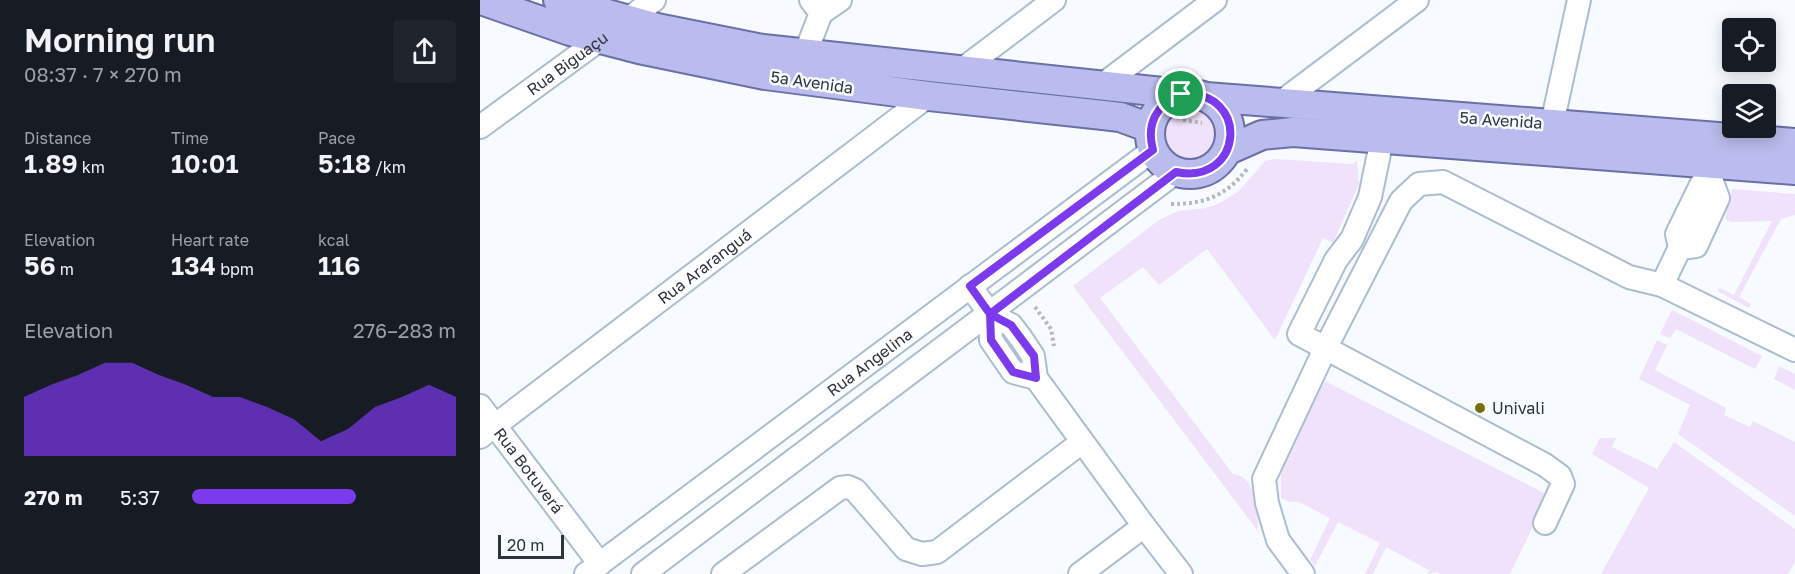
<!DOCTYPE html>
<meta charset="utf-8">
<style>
:root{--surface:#171b24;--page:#20242c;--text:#f1f3f6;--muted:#9ea1a6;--accent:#7c3aed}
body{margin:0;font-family:"Golos Text",sans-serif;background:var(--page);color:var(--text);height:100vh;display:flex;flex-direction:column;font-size:22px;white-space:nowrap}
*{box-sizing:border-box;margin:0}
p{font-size:20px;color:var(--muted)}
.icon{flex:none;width:33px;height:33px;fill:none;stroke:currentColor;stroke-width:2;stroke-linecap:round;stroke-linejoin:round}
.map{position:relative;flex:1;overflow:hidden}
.sheet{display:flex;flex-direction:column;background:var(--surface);width:480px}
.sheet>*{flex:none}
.fabs{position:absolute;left:1242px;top:18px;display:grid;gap:12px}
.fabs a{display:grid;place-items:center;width:54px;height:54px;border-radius:6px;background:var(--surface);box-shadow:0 3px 15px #0003;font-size:30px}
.scale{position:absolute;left:18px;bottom:15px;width:66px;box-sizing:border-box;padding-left:6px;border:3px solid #2c333b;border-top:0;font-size:16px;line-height:21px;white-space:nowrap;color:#2c333b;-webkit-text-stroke:4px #f7faff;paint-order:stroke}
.pin{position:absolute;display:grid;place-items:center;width:51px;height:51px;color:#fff;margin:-26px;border:3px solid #fff;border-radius:50%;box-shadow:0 2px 6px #0007}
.round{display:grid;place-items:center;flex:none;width:63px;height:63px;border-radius:6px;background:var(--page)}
.head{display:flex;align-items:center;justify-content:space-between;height:102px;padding:0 24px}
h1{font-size:33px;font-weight:600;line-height:45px}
.figures{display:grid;grid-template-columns:repeat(3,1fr);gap:9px;height:102px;padding:6px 24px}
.figures div{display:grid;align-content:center}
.figures b{font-size:26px;font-weight:600}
.figures small{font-size:16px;font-weight:400}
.figures p{font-size:16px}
.chart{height:168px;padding:12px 24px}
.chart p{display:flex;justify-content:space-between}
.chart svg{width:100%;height:108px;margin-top:6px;fill:var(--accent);opacity:.7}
ul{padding:0 24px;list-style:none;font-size:20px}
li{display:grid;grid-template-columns:96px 72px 1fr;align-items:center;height:45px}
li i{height:15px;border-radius:8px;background:var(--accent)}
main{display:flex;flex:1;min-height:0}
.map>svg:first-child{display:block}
</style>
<main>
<section class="sheet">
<div class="head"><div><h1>Morning run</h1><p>08:37 · 7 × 270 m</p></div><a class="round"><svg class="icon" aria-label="share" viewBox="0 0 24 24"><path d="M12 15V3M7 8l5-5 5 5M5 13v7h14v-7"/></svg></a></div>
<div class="figures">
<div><p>Distance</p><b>1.89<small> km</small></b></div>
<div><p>Time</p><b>10:01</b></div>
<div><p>Pace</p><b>5:18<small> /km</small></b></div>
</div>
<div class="figures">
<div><p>Elevation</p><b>56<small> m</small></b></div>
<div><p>Heart rate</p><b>134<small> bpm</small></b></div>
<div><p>kcal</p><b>116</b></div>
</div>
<div class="chart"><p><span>Elevation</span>276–283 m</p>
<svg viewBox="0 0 160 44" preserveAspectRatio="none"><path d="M0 44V20L10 15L20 11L30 6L40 6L50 11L60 15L70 20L80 20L90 24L100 29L110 38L120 33L130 24L140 20L150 15L160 20V44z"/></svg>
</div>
<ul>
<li><b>270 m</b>5:37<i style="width:62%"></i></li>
</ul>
</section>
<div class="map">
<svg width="1315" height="574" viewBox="0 0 1315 574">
<rect width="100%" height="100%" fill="#f7faff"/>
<!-- green -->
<path fill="#f0e2fb" d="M677 134a33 33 0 1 1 66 0a33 33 0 1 1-66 0Z
M795 159 872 164 877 161 879 184 853 243 843 238 795 340 727 249 679 285 663 267 620 298 753 474C777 476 777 512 778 531L593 286 679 220 698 211 727 208 740 203 759 191 785 161Z
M1252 189 1315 194V215L1301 219 1259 297 1271 304 1269 308 1239 292 1238 289 1240 288 1254 295 1292 221 1251 222 1245 219Z
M1192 310 1282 356 1275 369 1196 329 1190 338 1180 334Z
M1177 340 1187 345 1175 370 1246 408 1244 415 1270 427 1273 421 1315 442V516L1198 434 1210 405 1159 379Z
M1299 366 1315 374V390L1294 379Z
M845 381 1068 495 1030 574H960L957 572 948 574 949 570 906 547 893 574H885L900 543 858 522 835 566 830 560 850 518 819 502H809L801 498V473L810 448Z
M1120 438H1136L1132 447 1177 469 1194 442 1315 529V562L1308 574H1121L1169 488 1112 454Z"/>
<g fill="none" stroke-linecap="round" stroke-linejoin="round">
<defs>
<g id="minor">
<path d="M341 13 360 0"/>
<path d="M325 54 341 13 331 0"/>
<path d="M480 71 574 0"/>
<path d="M621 86 735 0"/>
<path d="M800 103 937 0"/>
<path d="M1072 124 1099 0"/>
<path id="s1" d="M0 127 174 0"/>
<path d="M902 139 890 197 872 239 856 260 819 334 1065 465 1080 476 1083 484 1065 523"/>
<path d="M1231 179 1238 198 1216 246 1200 248 1197 234 1222 183Z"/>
<path d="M1182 285 1205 237"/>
<path d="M490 286 510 314 531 325 541 338 553 356 556 378 664 526 701 574"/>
<path d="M510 314 511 340 533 372 556 378"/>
<path id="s2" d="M0 406 120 564"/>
<path id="s3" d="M0 437 448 96"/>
<path id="s4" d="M106 574 673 150"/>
<path d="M163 574 696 172"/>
<path d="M243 574 360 488 368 487 375 490 426 549 442 554 457 552 602 442"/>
<path d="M600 574 664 526"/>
<path d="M823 574 798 540 787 503 784 479 845 349 921 201 939 184 963 182 1149 277 1182 285 1315 350"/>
</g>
<path id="major" d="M1 0 90 31 159 49 285 75 448 96 623 115 640 117 670 128
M78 0 177 28 283 49 701 94
M670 134a40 40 0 1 1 80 0a40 40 0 1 1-80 0Z
M726 97 1315 143
M748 150 782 135 813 132 1315 170"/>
</defs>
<!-- minor casing -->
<use href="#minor" stroke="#abbdd1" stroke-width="26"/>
<!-- major casing -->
<use href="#major" stroke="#6a6fa6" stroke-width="32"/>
<!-- path -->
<path stroke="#b3b8be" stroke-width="4" stroke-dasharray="3 3" stroke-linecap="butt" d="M703 120 722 123
M691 204C725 204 746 196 767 169
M555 307 571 329 574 346"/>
<!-- minor -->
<use href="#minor" stroke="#fff" stroke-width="22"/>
<!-- major -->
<use href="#major" stroke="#b9bcec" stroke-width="28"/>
</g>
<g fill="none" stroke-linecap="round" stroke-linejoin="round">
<defs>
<path id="route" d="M701 94C676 105 666 124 673 150L490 286 510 314 531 325 554 356 556 378 533 372 511 340 510 314 696 172C763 186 772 90 701 94"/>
</defs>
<!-- route casing -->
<use href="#route" stroke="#fff" stroke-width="12"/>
<!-- route -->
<use href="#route" stroke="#7c3aed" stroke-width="8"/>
</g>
<!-- markers -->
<circle fill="#786d09" stroke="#f7faff" stroke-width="2" cx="1000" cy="408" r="6"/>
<g text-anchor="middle" stroke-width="5" stroke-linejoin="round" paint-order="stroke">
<!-- street labels -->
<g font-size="16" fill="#2c333b" stroke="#f7faff">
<text dy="6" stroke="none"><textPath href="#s1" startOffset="108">Rua Biguaçu</textPath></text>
<text transform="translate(332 82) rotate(8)" y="6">5ª Avenida</text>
<text transform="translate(1021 120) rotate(4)" y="6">5ª Avenida</text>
<text dy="6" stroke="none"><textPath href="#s3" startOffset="282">Rua Araranguá</textPath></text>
<text dy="6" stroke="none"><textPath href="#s4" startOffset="354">Rua Angelina</textPath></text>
<text dy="6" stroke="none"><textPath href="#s2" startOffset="81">Rua Botuverá</textPath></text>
</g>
<!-- poi labels -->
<g font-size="16" fill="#2c333b" stroke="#f7faff" text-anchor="start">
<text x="1012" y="414">Univali</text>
</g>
</g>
</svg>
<div class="fabs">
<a><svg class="icon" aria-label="locate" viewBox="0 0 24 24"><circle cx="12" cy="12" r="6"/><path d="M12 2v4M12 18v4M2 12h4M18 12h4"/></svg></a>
<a><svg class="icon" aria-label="layers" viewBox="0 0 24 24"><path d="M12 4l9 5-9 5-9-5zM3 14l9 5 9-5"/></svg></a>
</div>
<div class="scale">20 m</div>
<div class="pin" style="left:701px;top:94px;background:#1e9e55"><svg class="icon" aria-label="arrive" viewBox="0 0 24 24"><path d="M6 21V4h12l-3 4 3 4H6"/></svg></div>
</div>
</main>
